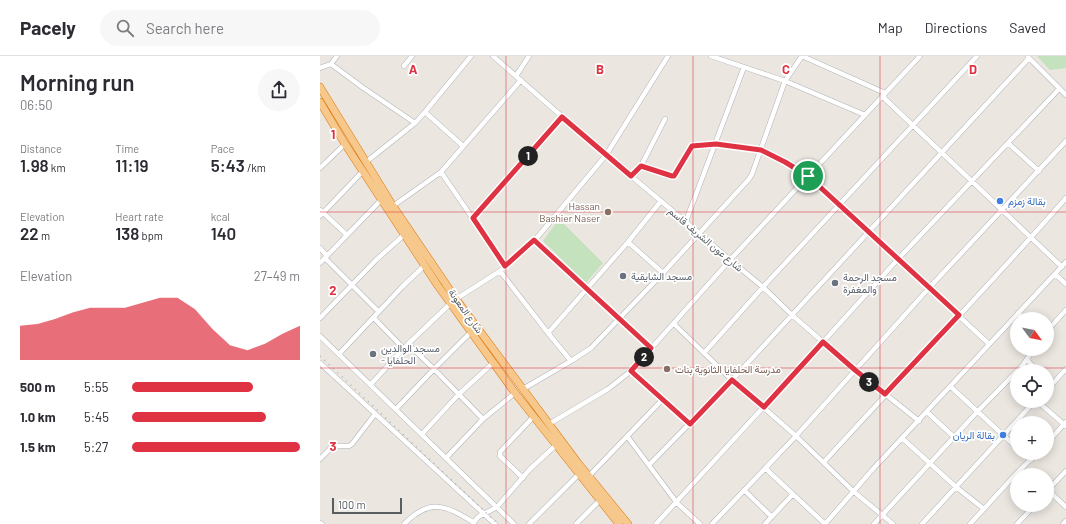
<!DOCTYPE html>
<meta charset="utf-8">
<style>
:root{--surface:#fff;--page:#f7f7f7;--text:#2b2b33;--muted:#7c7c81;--line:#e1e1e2;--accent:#df3243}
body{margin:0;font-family:Barlow,Vazirmatn,sans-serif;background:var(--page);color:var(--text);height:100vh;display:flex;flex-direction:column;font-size:15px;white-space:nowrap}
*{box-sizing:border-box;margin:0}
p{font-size:13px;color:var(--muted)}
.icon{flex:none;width:22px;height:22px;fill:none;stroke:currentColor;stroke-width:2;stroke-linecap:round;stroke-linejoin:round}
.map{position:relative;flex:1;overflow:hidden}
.panel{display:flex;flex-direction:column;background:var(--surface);width:320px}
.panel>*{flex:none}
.needle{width:26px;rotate:122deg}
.fabs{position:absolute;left:690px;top:256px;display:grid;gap:8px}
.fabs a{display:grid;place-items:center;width:44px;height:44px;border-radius:50%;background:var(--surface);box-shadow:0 2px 10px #0003;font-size:20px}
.scale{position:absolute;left:12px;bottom:10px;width:70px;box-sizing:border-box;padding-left:4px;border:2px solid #585d60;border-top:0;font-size:11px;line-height:14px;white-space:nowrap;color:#585d60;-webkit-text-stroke:3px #fff;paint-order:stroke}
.pin{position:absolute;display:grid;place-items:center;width:34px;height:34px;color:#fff;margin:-17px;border:2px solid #fff;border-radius:50%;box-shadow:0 1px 4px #0007}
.km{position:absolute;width:20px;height:20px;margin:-10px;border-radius:50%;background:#222;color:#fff;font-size:11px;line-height:20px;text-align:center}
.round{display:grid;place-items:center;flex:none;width:42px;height:42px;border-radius:21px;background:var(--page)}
.overview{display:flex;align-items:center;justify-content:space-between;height:68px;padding:0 20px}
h1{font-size:22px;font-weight:600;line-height:30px}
.figures{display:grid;grid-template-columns:repeat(3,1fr);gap:6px;height:68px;padding:4px 20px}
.figures div{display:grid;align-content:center}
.figures b{font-size:17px;font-weight:600}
.figures small{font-size:11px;font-weight:400}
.figures p{font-size:11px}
.chart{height:112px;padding:8px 20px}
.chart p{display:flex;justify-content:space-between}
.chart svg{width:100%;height:72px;margin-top:4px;fill:var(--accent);opacity:.7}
ul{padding:0 20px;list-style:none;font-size:13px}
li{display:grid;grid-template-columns:64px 48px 1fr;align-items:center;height:30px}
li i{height:10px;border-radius:5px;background:var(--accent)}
header{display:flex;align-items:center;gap:24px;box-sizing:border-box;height:56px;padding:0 20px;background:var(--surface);border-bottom:1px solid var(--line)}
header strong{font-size:19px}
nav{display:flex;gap:22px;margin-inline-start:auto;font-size:14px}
.search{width:280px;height:36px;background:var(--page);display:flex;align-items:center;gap:10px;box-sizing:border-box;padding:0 14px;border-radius:22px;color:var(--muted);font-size:15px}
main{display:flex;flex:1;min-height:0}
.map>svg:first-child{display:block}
</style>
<header>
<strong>Pacely</strong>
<div class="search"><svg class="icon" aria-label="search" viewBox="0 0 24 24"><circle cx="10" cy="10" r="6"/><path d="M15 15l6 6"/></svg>Search here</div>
<nav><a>Map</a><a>Directions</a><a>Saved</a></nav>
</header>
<main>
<section class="panel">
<div class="overview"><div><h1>Morning run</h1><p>06:50</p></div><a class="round"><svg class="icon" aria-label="share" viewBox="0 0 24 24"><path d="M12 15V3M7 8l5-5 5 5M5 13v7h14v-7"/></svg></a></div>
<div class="figures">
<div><p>Distance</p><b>1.98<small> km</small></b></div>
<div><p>Time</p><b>11:19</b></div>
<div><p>Pace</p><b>5:43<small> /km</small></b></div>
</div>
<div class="figures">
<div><p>Elevation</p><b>22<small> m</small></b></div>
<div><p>Heart rate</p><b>138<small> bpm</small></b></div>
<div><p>kcal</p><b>140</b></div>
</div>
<div class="chart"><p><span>Elevation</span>27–49 m</p>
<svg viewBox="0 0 160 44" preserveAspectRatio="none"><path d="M0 44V23L10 22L20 19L30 15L40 12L50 12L60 12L70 9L80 6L90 6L100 13L110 25L120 35L130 38L140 34L150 28L160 23V44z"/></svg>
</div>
<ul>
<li><b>500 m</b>5:55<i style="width:72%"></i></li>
<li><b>1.0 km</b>5:45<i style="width:80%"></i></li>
<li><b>1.5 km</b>5:27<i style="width:100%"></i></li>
</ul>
</section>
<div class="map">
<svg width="746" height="468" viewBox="0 0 746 468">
<rect width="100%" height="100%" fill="#ebe6e0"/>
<!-- green -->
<path fill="#c3e2bd" d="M717 0H746V12L730 14Z
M239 163 283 207 266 227 223 185Z"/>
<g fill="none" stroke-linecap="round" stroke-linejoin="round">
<defs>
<path id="minor" d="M173 0 286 99 379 177 410 204 443 231 472 259 535 314 599 365
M391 0 465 25 545 59
M482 0 565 37
M708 1 746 39
M11 8 42 31 95 67
M84 10 92 0
M0 12 11 8 17 0
M196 20 209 0
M562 40 742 211
M105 56 143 90
M688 87 719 115
M46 106 95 67 105 56 151 0
M321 110 352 120 354 119 372 90 396 88 441 94 465 106 488 120 669 288
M0 112 25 88
M121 116 185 210
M311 120 321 110 345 63
M73 150 121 116 201 24
M0 154 27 179
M0 160 43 115
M153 162 242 61
M366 165 424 11
M215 184 331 292
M308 186 343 217
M0 192 7 200
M5 202 59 256
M0 207 61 144
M180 215 228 277 251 305
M735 218 746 228
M136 243 180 215 215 184 286 99 348 0
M698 257 704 263
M0 262 56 204 85 178
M54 262 84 293
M354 268 412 324 476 380 533 435 573 468
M727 275 746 254
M228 277 308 186 341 145
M0 280 194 468
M88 288 114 313 151 276
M384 297 443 231 657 0
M19 298 82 231 104 210
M707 304 718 315
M0 307 175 468
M311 315 370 368
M727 323 732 329
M51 328 88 288 131 247
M631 331 697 392
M203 333 251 305 271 292 343 217 429 123 432 118 465 25 482 0
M727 334 746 313
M717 345 746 370
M76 353 114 313 163 363
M607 356 634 381
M229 368 288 333 311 315 410 204 600 0
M102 378 139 338 173 307
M307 380 357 447 380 468
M582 382 636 431 664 453
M727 387 746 366
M703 397 711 404
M126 402 163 363 195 337
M0 403 13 390H29L32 388 55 358
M504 406C584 318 667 232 746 142
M329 409 412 324 709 2
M445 412 505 468
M269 420 342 344
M203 422 180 400V396L214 360
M424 434 452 461
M728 434 746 451
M727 435 746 415
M0 467 2 468
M84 468C110 442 125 449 153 466
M153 468 158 461 177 451 210 413 236 389
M209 468 259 418
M256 468 280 444
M336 468 503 286 578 203 739 33
M392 468 476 380 609 232 746 85
M445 468 473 438
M505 468 553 413 746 206
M554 468 657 356 702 310 714 293
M602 468 715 345
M650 468 695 419 717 397
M697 468 715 449
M743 468 746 465"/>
<path id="highway" d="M0 31 73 150 136 243 258 407 308 468
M0 46 25 88 118 230 195 337 299 468"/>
</defs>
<!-- minor casing -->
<use href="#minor" stroke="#b0b4b7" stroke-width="5.5"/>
<!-- highway casing -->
<use href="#highway" stroke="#df770c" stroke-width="8"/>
<!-- minor -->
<use href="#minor" stroke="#fff" stroke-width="4.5"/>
<!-- highway -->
<use href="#highway" stroke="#f7c88b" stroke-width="7"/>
<!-- rail -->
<path stroke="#afb0b0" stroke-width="1.5" stroke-dasharray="1 5" stroke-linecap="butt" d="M0 300 178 468"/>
</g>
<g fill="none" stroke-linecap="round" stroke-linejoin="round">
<defs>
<path id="route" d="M242 61 311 120 321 110 352 120H354L372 90 396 88 441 94 465 106 488 120 639 259 565 338 535 314 503 286 444 351 412 324 370 368 311 315 331 292 214 184 185 210 153 162Z"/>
</defs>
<!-- route casing -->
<use href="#route" stroke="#fff" stroke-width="8"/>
<!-- route -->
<use href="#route" stroke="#df3243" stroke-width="5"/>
</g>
<!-- grid -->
<path fill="none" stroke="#df3243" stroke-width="1" stroke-opacity="0.55" d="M186 0V468M373 0V468M560 0V468M0 156H746M0 312H746"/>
<!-- markers -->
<g fill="#3f7fe0" stroke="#fff" stroke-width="1.5">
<circle cx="680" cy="145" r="4"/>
<circle cx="683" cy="379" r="4"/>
</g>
<g fill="#8d6e63" stroke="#fff" stroke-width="1.5">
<circle cx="288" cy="156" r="4"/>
<circle cx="347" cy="313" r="4"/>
</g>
<g fill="#6b7280" stroke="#fff" stroke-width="1.5">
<circle cx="303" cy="220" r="4"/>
<circle cx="515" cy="227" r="4"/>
<circle cx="53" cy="298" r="4"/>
</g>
<g text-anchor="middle" stroke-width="3.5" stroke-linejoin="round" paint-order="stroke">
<!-- shop labels -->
<g font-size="10" fill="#366cbe" stroke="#fff" text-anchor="start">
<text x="688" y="149">بقالة زمزم</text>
<text x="675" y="383" text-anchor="end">بقالة الريان</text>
</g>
<!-- education labels -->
<g font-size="10" fill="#785e54" stroke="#fff" text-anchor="end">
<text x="280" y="154">Hassan<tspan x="280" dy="12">Bashier Naser</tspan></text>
<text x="355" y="317" text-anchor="start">مدرسة الحلفايا الثانوية بنات</text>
</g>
<!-- street labels -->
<g font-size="10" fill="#585d60" stroke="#fff">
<text transform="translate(386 183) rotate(40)" y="4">شارع عون الشريف قاسم</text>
<text transform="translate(146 255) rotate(55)" y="4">شارع المعونة</text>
</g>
<!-- worship labels -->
<g font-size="10" fill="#5b616d" stroke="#fff" text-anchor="start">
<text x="311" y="224">مسجد الشايقية</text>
<text x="523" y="225">مسجد الرحمة<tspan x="523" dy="12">والمغفرة</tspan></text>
<text x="61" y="296">مسجد الوالدين<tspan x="61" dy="12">- الحلفايا</tspan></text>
</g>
</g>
<g font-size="13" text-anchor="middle" font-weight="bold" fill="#df3243" stroke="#fff" stroke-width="3.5" stroke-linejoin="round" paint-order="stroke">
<text x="93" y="18">A</text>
<text x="280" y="18">B</text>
<text x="466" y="18">C</text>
<text x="653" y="18">D</text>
<text x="13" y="83">1</text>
<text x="13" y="239">2</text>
<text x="13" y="395">3</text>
</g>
</svg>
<div class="fabs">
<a><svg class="needle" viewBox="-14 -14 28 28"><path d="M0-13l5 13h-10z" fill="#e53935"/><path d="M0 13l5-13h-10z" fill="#7c7c81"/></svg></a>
<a><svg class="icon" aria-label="locate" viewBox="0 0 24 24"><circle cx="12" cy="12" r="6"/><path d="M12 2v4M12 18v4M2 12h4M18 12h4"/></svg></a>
<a>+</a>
<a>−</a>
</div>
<div class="scale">100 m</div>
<div class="pin" style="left:488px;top:120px;background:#1e9e55"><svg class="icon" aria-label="arrive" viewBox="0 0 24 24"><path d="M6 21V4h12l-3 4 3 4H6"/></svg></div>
<b class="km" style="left:208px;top:100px">1</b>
<b class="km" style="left:324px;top:301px">2</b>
<b class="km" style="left:549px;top:326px">3</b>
</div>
</main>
